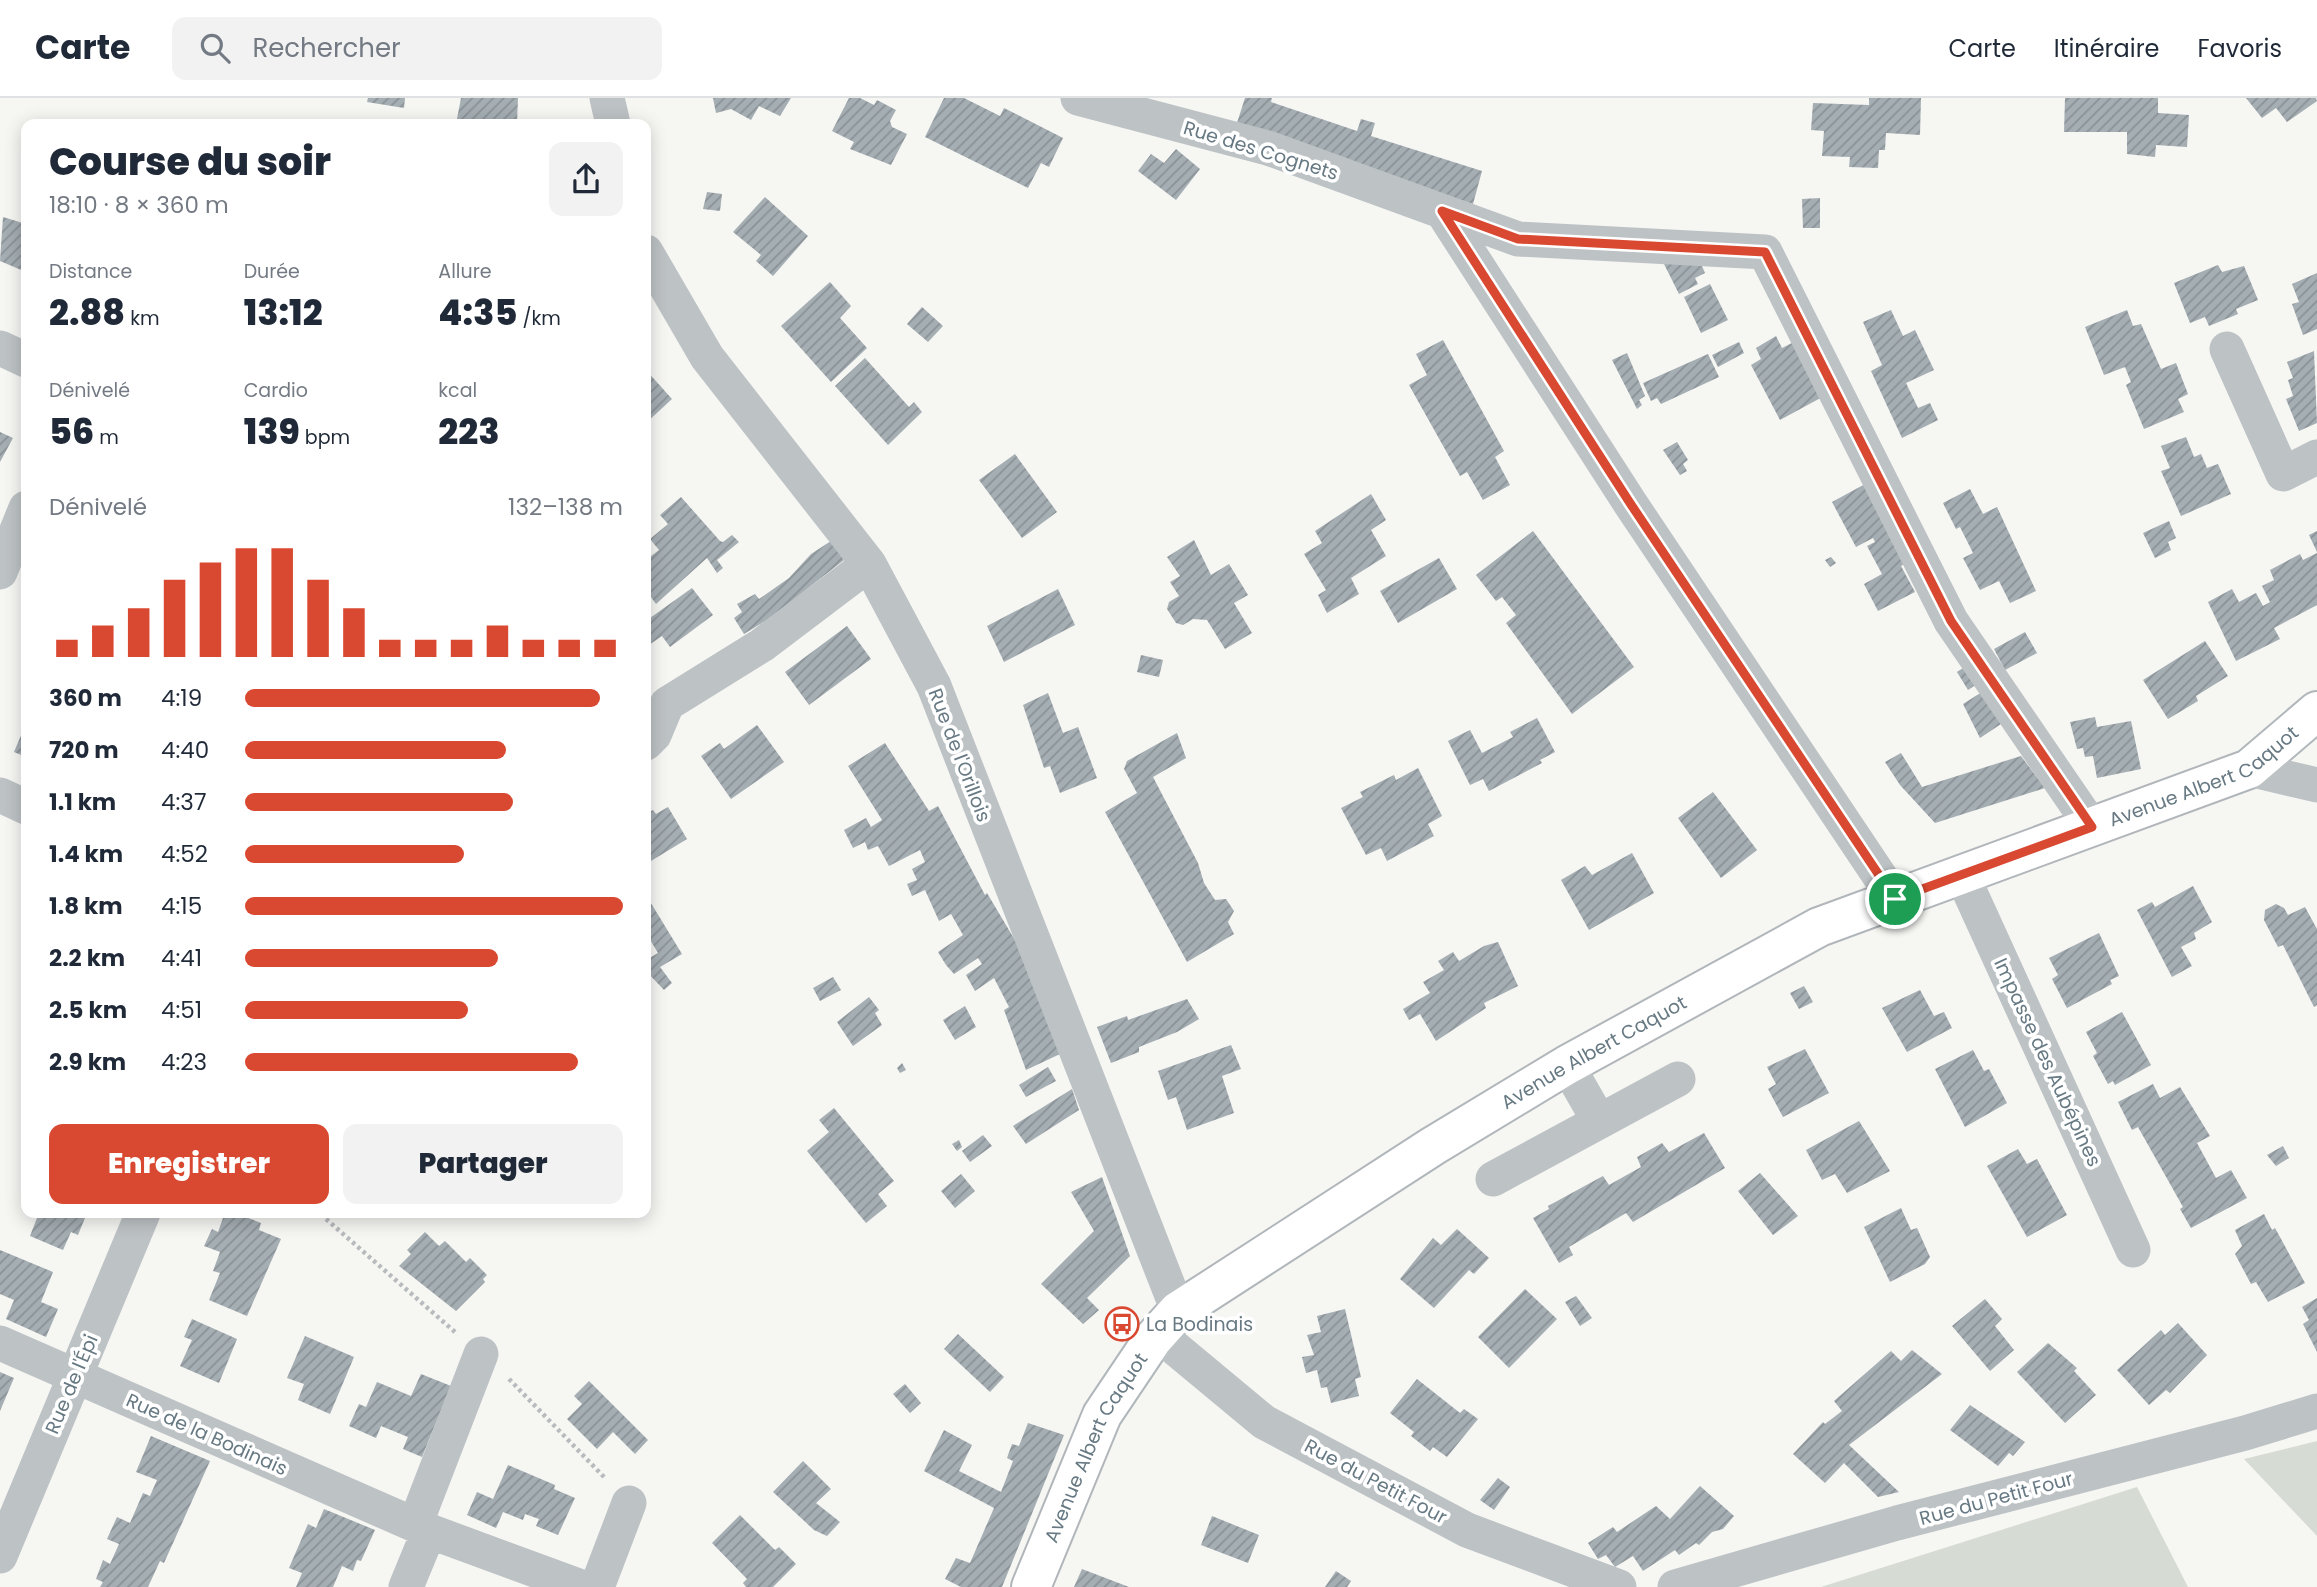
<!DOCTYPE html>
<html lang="fr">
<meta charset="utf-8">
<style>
:root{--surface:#fff;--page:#f2f2f3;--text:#1f2937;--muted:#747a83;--line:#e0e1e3;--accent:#d94931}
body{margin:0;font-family:Poppins,sans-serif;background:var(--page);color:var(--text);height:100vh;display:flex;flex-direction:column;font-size:26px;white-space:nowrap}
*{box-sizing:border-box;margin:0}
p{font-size:23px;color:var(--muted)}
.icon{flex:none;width:38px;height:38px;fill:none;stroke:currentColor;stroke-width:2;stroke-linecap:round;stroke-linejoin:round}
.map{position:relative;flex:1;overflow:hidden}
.panel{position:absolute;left:21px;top:21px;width:630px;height:1099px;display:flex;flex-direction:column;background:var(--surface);border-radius:14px;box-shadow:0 4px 18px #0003}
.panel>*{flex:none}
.pin{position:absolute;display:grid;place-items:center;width:60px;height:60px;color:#fff;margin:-30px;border:4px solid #fff;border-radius:50%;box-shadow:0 2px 7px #0007}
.round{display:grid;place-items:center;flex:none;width:74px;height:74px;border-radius:14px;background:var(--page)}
.overview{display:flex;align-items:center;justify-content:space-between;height:119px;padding:0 28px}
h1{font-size:38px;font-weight:800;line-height:52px}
.figures{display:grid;grid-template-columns:repeat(3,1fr);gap:10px;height:119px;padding:7px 28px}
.figures div{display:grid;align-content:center}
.figures b{font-size:35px;font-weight:800}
.figures small{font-size:19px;font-weight:400}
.figures p{font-size:19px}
.chart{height:196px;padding:14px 28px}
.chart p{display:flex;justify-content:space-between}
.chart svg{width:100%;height:126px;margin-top:7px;stroke:var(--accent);stroke-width:6}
.primary-button{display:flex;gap:14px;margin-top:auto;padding:14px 28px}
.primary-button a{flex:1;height:80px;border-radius:14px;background:var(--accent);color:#fff;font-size:28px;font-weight:800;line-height:80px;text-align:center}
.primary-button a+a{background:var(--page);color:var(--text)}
ul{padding:0 28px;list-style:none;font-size:23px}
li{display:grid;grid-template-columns:112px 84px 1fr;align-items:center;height:52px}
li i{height:18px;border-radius:9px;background:var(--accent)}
header{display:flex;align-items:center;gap:42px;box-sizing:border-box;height:98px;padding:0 35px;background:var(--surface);border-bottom:2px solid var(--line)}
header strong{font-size:33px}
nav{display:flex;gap:38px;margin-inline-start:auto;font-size:24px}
.search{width:490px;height:63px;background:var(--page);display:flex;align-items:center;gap:18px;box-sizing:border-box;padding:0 24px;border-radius:14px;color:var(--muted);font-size:26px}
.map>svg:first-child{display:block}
</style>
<header>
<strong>Carte</strong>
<div class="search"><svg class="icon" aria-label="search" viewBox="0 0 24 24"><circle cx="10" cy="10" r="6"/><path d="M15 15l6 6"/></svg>Rechercher</div>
<nav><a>Carte</a><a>Itinéraire</a><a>Favoris</a></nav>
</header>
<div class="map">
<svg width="2317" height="1489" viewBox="0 0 2317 1489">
<defs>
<pattern id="building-hatch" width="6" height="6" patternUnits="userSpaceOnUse" patternTransform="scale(1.75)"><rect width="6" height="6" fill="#a5aeb3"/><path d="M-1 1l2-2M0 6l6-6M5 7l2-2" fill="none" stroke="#8a9297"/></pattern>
</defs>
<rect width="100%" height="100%" fill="#f6f6f3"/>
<!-- grass -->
<path fill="#d6dbd3" d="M2317 1343V1438L2244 1361Z
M2137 1389 2188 1489H1821Z"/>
<!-- building -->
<path fill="url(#building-hatch)" d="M368 0H405L404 10 367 4Z
M461 0H518L517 26H456Z
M713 0H791L780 18 759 8 751 22 731 11 716 15Z
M849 0H860L874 7 877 2 896 12 890 23 892 29 907 36 891 67 850 51 854 44 832 33Z
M944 0H964L1000 18 1004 10 1063 40 1049 69 1041 65 1028 90 925 39Z
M1245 0H1272L1271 4 1357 33 1361 21 1375 25 1371 38 1482 73 1473 106 1236 28Z
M1869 0H1921L1920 37 1886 35 1885 52H1879L1878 70 1849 69 1850 59 1822 58 1824 33 1811 32 1813 5 1869 7Z
M2065 0H2158V15L2189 17 2187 49 2156 47 2155 59 2127 56V34H2064Z
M2246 0H2316L2317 3 2287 24 2276 10 2262 20Z
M1176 51 1200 71 1176 102 1138 73 1151 56 1164 65Z
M707 94 722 96 720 113 703 111Z
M765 99 808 138 773 178 756 163 761 157 733 134Z
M1820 100V130H1803L1802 101Z
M3 119 26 126V174L0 163Z
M1661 160 1699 161 1705 175 1695 180 1698 186 1679 196Z
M2218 167 2222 174 2244 168 2258 202 2236 211 2238 216 2209 228 2205 219 2190 225 2174 185Z
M2317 175V231L2303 237 2292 206 2299 204 2292 186Z
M830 184 851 208 840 220 867 250 831 284 781 228Z
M1710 186 1728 222 1701 235 1684 199Z
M922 209 943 228 928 244 907 226Z
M1891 212 1903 238 1915 232 1934 272 1906 285 1918 310 1930 305 1938 322 1902 340 1871 273 1882 267 1863 224Z
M2127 212 2133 228 2141 226 2161 271 2176 265 2188 296 2178 301 2184 314 2144 331 2126 287 2131 284 2125 269 2104 277 2085 229Z
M1776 238 1782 250 1798 242 1826 297 1780 322 1751 267 1761 261 1756 250Z
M1443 242 1504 353 1495 359 1510 387 1483 402 1467 374 1460 378 1409 287 1427 277 1416 256Z
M1739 244 1744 255 1718 269 1712 257Z
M2314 253 2317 325 2299 333 2286 301 2293 298 2288 282 2293 280 2287 264Z
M1627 255 1645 298 1639 302 1642 307 1637 311 1612 262Z
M1708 256 1719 279 1661 306 1657 300 1651 303 1643 285Z
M865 260 909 309 914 304 922 314 888 347 835 288Z
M646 272 672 301 646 325Z
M0 334 13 340 0 364Z
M2186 339 2194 359 2201 356 2207 370 2218 366 2231 396 2181 418 2161 373 2170 370 2161 348Z
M1677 344 1688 362 1683 366 1687 373 1680 377 1663 352Z
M1015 356 1057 414 1022 440 979 382Z
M1867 385 1908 464 1901 468 1915 494 1878 513 1864 486 1882 476 1867 448 1875 444 1873 440 1856 449 1832 404Z
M1970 391 1983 416 1997 409 2036 493 2010 505 1999 483 1980 492 1963 460 1973 455 1960 429 1956 431 1943 405Z
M1371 396 1386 422 1371 432 1386 458 1351 480 1359 496 1327 515 1318 497 1326 492 1304 456 1322 445 1315 433Z
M681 399 720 443 723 444 732 437 739 444 717 462 723 470 717 475 707 460 656 506 648 495 646 497V462L659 452 650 441 668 426 660 417Z
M2169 423 2176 440 2168 444 2171 452 2155 460 2143 435Z
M1533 433 1634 569 1572 616 1506 525 1516 517 1502 499 1496 503 1476 477Z
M2317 433V454L2309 437Z
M1194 442 1211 477 1229 466 1248 497 1234 505 1252 535 1225 551 1207 522 1193 521 1183 527 1176 525 1167 511 1169 504 1179 498 1170 484 1180 478 1167 459Z
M831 443 844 462 770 520 744 536 734 520 742 514 737 506 755 496 759 501 789 480 811 456Z
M2317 455V507L2274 530 2280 541 2236 563 2208 504 2232 491 2239 504 2256 495 2263 508 2270 504 2262 488 2274 482 2270 472 2300 456 2303 462Z
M1831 459 1836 465 1830 469 1825 462Z
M1439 460 1457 491 1398 525 1380 493Z
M692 490 713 517 670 549 662 538 646 549V513L650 520Z
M1058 491 1075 527 1004 564 987 528Z
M847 528 871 561 809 607 785 574Z
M2025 534 2037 555 2005 572 1994 551Z
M2205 543 2228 578 2196 598 2198 603 2168 621 2143 582Z
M1141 557 1163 562 1159 579 1137 574Z
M1966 568 1977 586 1968 592 1957 574Z
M1982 594 2001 626 1980 640 1963 606Z
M1048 595 1063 635 1078 629 1097 680 1060 695 1050 668 1044 670 1023 607Z
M2095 619 2097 629 2131 623 2141 671 2097 680 2093 658 2085 659 2083 650 2077 651 2070 624Z
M1537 620 1555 654 1540 662 1542 665 1489 693 1483 681 1470 687 1448 643 1470 632 1482 655 1513 639 1510 634Z
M757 627 784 664 731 701 701 658 720 645 724 651Z
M22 635 26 637V659L14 654Z
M1177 635 1186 660 1153 679 1198 765 1204 785 1215 802 1226 801 1234 813 1228 824 1234 836 1187 864 1105 714 1137 695 1124 671 1127 663Z
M885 645 929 713 938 708 985 797 987 795 1025 859 1060 956 1026 972 1004 912 1009 909 994 880 975 893 966 877 982 866 978 860 954 876 946 867 938 854 963 837 951 816 939 823 925 792 912 798 907 786 917 782 912 771 925 764 920 752 889 768 878 748 868 752 865 744 853 750 844 732 866 720 871 729 882 722 848 668Z
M1901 655 1922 689 2021 658 2045 690 1935 725 1900 687 1885 664Z
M1418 670 1442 718 1428 726 1434 738 1387 763 1381 750 1366 757 1341 710 1363 699 1360 694 1394 677 1396 682Z
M1713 694 1757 752 1721 780 1678 720Z
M668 709 687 741 646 766V716L653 712 656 716Z
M1632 755 1654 795 1589 832 1561 782 1585 768 1592 777Z
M2193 788 2212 824 2194 835 2196 841 2181 849 2192 868 2172 879 2137 812 2152 804 2155 809Z
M646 797 682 856 660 869 672 885 664 892 646 873V862L658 855 646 835Z
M2276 806 2284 810 2288 817 2305 809 2317 831V907L2314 909 2283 847 2278 849 2264 822 2265 812Z
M2099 835 2119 878 2110 882 2112 886 2067 910 2052 881 2058 877 2049 860Z
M1498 844 1518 888 1484 905 1486 910 1436 943 1420 916 1409 922 1403 911 1430 895 1423 884 1444 872 1438 863 1453 854 1459 863 1484 848Z
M833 879 841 892 820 903 813 890Z
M1804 888 1813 904 1799 911 1790 895Z
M1920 892 1934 918 1944 914 1952 930 1907 954 1882 910Z
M869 899 879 912 875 915 882 927 853 948 837 924Z
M1187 901 1199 921 1177 934 1139 949V954L1111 965 1097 929 1127 918 1128 922Z
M965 908 976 929 955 942 943 922Z
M2122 914 2151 967 2115 987 2113 983 2108 986 2093 958 2097 955 2086 934Z
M1231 947 1241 971 1222 978 1234 1015 1187 1032 1176 999 1168 1002 1158 973Z
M1805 951 1829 995 1783 1019 1768 991 1776 986 1767 969Z
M1973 952 1984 973 1989 971 2007 1005 1965 1029 1935 971Z
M902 965 906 972 900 975 897 970Z
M1048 969 1056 983 1026 999 1019 987Z
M2153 986 2160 1000 2180 989 2210 1038 2197 1045 2216 1080 2231 1072 2247 1100 2191 1130 2180 1111 2183 1109 2138 1029 2132 1032 2118 1004Z
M1072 991 1079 1012 1026 1046 1013 1028Z
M834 1010 894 1083 878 1096 887 1108 866 1125 807 1053 829 1034 819 1022Z
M1859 1023 1890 1073 1847 1095 1835 1076 1822 1082 1806 1052Z
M1704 1035 1725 1070 1633 1124 1626 1115 1569 1149 1573 1157 1559 1165 1533 1120 1549 1111 1548 1108 1603 1078 1609 1087 1641 1069 1637 1059 1662 1045 1669 1054Z
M983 1037 992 1048 970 1064 962 1053Z
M959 1042 962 1049 957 1053 952 1046Z
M2283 1048 2289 1060 2276 1068 2267 1057Z
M2018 1051 2027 1066 2037 1061 2067 1117 2027 1139 1987 1068Z
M1760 1075 1798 1118 1773 1137 1738 1093Z
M961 1076 975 1093 955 1110 941 1093Z
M1102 1079 1130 1158 1087 1200 1099 1212 1083 1226 1041 1186 1094 1133 1071 1094Z
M1901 1110 1911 1132 1917 1130 1930 1159 1925 1166 1890 1184 1864 1129Z
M33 1115H87L78 1137 71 1134 63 1152 30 1138 37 1120 32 1118Z
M236 1115 261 1125 259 1132 281 1141 247 1218 209 1202 220 1175 213 1173 220 1154 204 1148 212 1131 218 1134 224 1117 233 1120Z
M2264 1116 2272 1132 2275 1130 2305 1185 2268 1204 2256 1184 2251 1186 2235 1156 2242 1148 2235 1132Z
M1457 1131 1489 1160 1474 1176 1469 1172 1434 1210 1400 1181 1433 1140 1441 1147Z
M425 1134 439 1148 445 1143 466 1164 470 1160 487 1177 483 1181 485 1184 456 1213 399 1168 411 1156 407 1152Z
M0 1152 53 1174 41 1204 58 1211 46 1239 6 1221 14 1202 0 1196Z
M1525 1191 1557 1221 1509 1270 1478 1239Z
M1576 1198 1592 1220 1580 1228 1565 1204Z
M2317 1200V1254L2303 1226 2309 1222 2302 1209Z
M1985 1201 2002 1221 1995 1228 2014 1252 1990 1273 1952 1228Z
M1345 1211 1361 1279 1355 1281 1359 1298 1331 1305 1327 1289 1321 1290 1317 1272 1306 1275 1302 1259 1314 1257 1307 1237 1321 1234 1317 1218Z
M192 1221 237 1241 219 1285 180 1268 192 1242 184 1239Z
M2178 1225 2207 1257 2170 1295 2166 1292 2149 1307 2117 1272 2161 1232 2165 1237Z
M958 1236 1004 1279 990 1294 944 1251Z
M305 1238 354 1259 330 1316 298 1302 304 1286 287 1280Z
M2048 1245 2077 1270 2074 1273 2096 1297 2065 1325 2017 1274Z
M1912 1252 1942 1276 1849 1347 1899 1394 1878 1399 1844 1365 1825 1385 1793 1356 1823 1324 1825 1326 1842 1313 1834 1303 1891 1253 1901 1263Z
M0 1274 14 1280 0 1313Z
M421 1276 451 1288 422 1359 403 1351 408 1339 381 1328 376 1340 349 1328 359 1306 366 1309 377 1284 411 1298Z
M1417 1281 1460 1315 1464 1311 1478 1321 1447 1359 1433 1349 1430 1353 1411 1338 1414 1334 1390 1315Z
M589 1283 648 1342 635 1356 613 1334 597 1351 567 1321 582 1306 574 1298Z
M905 1286 921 1305 910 1315 893 1296Z
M1970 1307 2025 1344 2013 1358 2009 1355 1998 1368 1950 1332Z
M1028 1325 1064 1337 1002 1489H961L945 1481 956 1460 970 1465 994 1410 924 1373 944 1332 972 1347 959 1373 1001 1394 1013 1363 1007 1360 1012 1346 1019 1348Z
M151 1338 210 1363 164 1465 160 1463 148 1489H100L103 1484 96 1481 103 1462 110 1466 119 1446 107 1441 117 1419 130 1425 143 1395 150 1398 157 1382 136 1374Z
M803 1363 831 1391 816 1405 840 1424 827 1438 814 1432 773 1394Z
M508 1367 555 1387 554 1391 575 1400 558 1437 536 1428 539 1421 525 1416 523 1422 503 1414 496 1430 467 1417 477 1394 493 1401Z
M1498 1380 1510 1389 1494 1412 1480 1402Z
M1700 1388 1734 1418 1723 1431 1712 1434 1699 1447 1696 1445 1679 1457 1675 1452 1643 1473 1633 1458 1615 1469 1606 1457 1598 1461 1588 1445 1613 1429 1617 1434 1656 1408 1670 1421Z
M324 1411 375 1432 361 1463 357 1462 353 1473 342 1468 333 1489H296L302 1475 289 1470 308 1426 316 1430Z
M740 1417 775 1452 779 1449 796 1466 773 1489H746L743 1485 747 1481 712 1445Z
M1212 1418 1259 1437 1248 1465 1201 1447Z
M1082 1471 1129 1489H1074Z
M1336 1473 1351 1483 1347 1489H1325Z"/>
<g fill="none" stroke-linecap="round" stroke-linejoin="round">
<defs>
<g id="secondary">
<path id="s1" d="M1031 1489 1102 1317 1153 1241 1178 1213 1433 1048 1567 967 1819 829 2249 671 2317 613"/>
</g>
</defs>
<!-- secondary casing -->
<use href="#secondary" stroke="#b0b6ba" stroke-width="42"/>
<!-- path -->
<path stroke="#b8bbbd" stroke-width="4.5" stroke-dasharray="3.5 3.5" stroke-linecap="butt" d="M326 1121 455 1234
M509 1281 605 1380"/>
<!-- street -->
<path stroke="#bdc2c5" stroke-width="35" d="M607 0 613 26
M1078 0 1268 50 1518 141 1765 154 1951 523 2092 729
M1442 113 1630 405 1895 801
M646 154 707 259 869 466 934 588 1178 1213
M0 250 26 262
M2227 251 2283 376 2317 359
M0 474 26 410
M646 645 654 637 667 606 762 547 869 466
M2249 671 2317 687
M0 697 26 709
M1962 777 2133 1152
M1567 967 1599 1023
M1493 1081 1678 981
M1158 1236 1264 1324 1467 1432 1619 1489
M0 1245 429 1433 581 1489
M415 1427 481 1256
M0 1458 143 1115
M406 1489 429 1433
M597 1489 629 1405
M1675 1489 1897 1425 2245 1335 2317 1313"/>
<!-- secondary -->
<use href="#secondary" stroke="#fff" stroke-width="38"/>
</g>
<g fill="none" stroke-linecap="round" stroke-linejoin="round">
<defs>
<path id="route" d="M1442 113 1518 141 1765 154 1951 523 2092 729 1895 801 1630 405Z"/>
</defs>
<!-- route casing -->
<use href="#route" stroke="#fff" stroke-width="14"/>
<!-- route -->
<use href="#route" stroke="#d94931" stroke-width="9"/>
</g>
<!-- icons -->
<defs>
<symbol id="bus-ring" viewBox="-11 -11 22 22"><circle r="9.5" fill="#fff" stroke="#d94931" stroke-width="1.5"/><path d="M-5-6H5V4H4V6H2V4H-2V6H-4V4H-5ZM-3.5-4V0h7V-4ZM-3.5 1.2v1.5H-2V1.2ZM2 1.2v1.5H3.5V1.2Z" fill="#d94931"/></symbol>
</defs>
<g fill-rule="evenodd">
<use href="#bus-ring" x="1103" y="1207" width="38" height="38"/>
</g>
<g text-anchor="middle" stroke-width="7" stroke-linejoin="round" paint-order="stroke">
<!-- street labels -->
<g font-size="19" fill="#677983" stroke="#fff">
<text transform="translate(1261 52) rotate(17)" y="7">Rue des Cognets</text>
<text transform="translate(960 657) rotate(69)" y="7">Rue de l'Orillois</text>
<text dy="7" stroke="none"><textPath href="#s1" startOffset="1477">Avenue Albert Caquot</textPath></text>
<text dy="7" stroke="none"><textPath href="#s1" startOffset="805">Avenue Albert Caquot</textPath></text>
<text transform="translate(2048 964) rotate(65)" y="7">Impasse des Aubépines</text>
<text transform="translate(71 1286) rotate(-67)" y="7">Rue de l'Épi</text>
<text transform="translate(207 1336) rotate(24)" y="7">Rue de la Bodinais</text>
<text dy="7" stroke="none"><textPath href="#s1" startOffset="154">Avenue Albert Caquot</textPath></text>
<text transform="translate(1376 1383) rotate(28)" y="7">Rue du Petit Four</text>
<text transform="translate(1996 1400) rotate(-15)" y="7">Rue du Petit Four</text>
</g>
<!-- poi labels -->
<g font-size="19" fill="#677983" stroke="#fff" text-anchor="start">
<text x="1146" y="1233">La Bodinais</text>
</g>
</g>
</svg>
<div class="pin" style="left:1895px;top:801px;background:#1e9e55"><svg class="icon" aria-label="arrive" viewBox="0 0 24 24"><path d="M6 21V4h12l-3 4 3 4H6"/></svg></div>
<section class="panel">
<div class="overview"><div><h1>Course du soir</h1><p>18:10 · 8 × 360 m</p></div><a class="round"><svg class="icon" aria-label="share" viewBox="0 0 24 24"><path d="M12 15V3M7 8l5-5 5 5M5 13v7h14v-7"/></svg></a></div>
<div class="figures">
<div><p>Distance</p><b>2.88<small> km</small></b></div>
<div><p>Durée</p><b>13:12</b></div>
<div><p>Allure</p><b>4:35<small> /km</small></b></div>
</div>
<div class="figures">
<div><p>Dénivelé</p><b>56<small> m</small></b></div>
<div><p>Cardio</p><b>139<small> bpm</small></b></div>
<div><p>kcal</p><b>223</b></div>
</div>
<div class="chart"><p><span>Dénivelé</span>132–138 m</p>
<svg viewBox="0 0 160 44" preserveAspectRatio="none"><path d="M5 44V38M15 44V33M25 44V27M35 44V17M45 44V11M55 44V6M65 44V6M75 44V17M85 44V27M95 44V38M105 44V38M115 44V38M125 44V33M135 44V38M145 44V38M155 44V38"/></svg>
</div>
<ul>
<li><b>360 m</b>4:19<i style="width:94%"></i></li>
<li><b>720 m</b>4:40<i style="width:69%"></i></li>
<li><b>1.1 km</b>4:37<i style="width:71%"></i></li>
<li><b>1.4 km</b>4:52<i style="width:58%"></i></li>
<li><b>1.8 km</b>4:15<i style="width:100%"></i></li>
<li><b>2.2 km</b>4:41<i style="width:67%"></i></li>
<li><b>2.5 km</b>4:51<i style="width:59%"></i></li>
<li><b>2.9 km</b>4:23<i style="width:88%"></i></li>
</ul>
<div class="primary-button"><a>Enregistrer</a><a>Partager</a></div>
</section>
</div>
